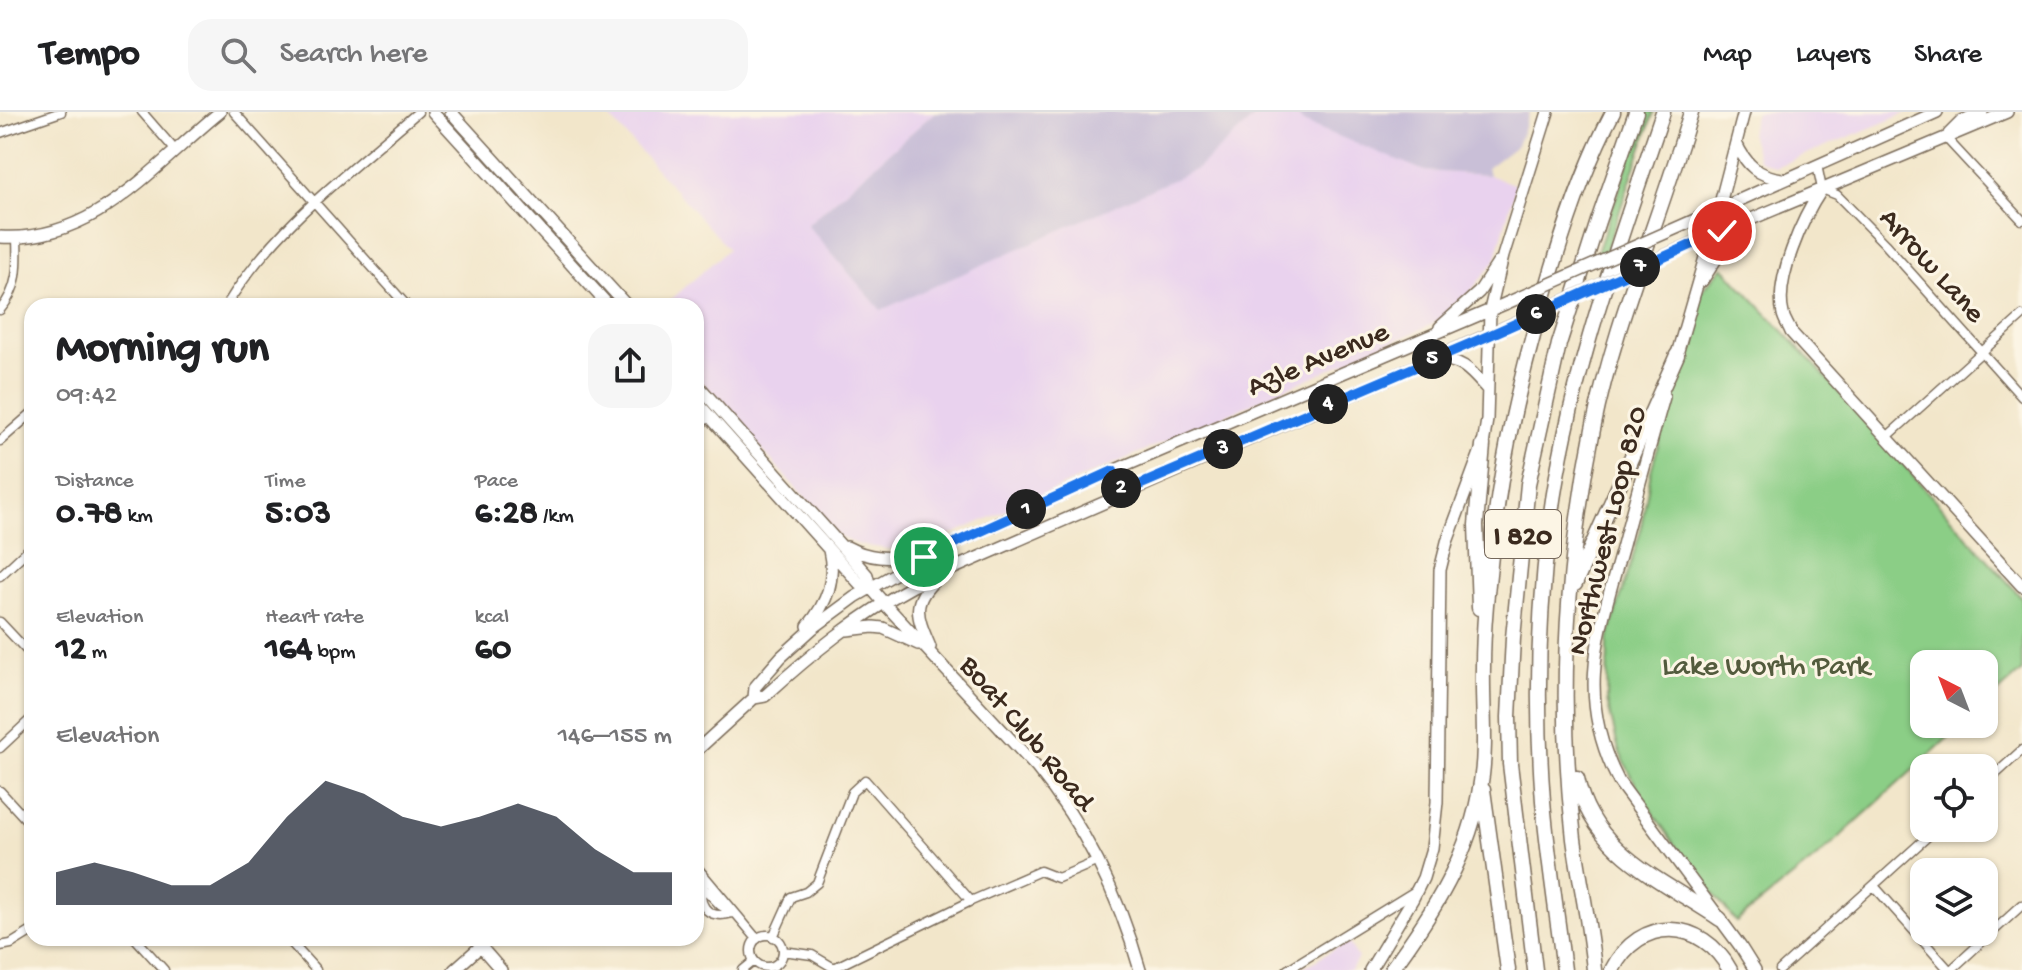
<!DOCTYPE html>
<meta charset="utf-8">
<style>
:root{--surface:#fff;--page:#f6f6f6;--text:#202124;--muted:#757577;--line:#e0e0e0;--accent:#111827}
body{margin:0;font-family:"Gochi Hand",sans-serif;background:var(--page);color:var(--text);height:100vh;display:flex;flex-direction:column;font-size:30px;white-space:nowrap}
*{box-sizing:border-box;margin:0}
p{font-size:26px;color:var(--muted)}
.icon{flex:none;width:44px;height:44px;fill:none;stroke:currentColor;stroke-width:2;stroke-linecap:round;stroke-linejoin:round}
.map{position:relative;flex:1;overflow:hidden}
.panel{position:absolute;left:24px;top:186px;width:680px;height:648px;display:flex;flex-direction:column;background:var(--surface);border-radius:24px;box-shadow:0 2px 6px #0004}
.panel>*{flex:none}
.needle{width:52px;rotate:318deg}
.controls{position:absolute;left:1910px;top:538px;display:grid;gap:16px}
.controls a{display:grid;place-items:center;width:88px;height:88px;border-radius:16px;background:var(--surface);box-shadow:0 2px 6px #0004;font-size:40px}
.pin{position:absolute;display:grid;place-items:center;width:68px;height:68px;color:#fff;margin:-34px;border:4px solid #fff;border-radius:50%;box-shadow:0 2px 8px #0007}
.km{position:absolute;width:40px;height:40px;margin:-20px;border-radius:50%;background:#222;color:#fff;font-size:22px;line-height:40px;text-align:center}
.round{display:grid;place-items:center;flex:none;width:84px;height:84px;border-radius:24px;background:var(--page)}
.head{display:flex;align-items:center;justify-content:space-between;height:136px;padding:0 32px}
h1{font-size:44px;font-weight:800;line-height:60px}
.metrics{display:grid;grid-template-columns:repeat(3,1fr);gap:12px;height:136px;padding:8px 32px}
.metrics div{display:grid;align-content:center}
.metrics b{font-size:34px;font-weight:800}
.metrics small{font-size:22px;font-weight:400}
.metrics p{font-size:22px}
.chart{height:224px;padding:16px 32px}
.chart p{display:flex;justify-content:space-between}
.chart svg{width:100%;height:144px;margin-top:8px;fill:var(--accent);opacity:.7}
header{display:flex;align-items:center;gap:48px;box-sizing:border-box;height:112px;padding:0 40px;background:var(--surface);border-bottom:2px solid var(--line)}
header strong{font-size:38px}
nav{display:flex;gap:44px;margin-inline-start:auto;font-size:28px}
.search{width:560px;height:72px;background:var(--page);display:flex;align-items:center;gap:20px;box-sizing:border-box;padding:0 28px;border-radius:24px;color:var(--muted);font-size:30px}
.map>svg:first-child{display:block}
</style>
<header>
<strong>Tempo</strong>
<div class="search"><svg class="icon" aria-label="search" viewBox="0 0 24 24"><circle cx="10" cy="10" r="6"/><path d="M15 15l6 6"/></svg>Search here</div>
<nav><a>Map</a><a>Layers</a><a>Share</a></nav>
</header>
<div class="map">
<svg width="2022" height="858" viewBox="0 0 2022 858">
<rect width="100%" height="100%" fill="#fcf5e5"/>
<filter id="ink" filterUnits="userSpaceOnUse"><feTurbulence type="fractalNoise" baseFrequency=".0125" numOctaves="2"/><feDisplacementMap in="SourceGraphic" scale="16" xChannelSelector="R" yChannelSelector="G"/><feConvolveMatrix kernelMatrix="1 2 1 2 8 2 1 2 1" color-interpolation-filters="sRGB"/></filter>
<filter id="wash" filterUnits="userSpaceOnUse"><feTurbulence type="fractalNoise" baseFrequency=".006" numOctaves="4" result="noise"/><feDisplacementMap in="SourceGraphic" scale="32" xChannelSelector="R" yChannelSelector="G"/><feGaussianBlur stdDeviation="1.8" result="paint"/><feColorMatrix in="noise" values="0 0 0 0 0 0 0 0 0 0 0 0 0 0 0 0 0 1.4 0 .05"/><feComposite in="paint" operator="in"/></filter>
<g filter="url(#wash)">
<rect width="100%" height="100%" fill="#f2e6ca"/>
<!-- built -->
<path fill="#e9d2ee" d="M605 0H935L807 113 1256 6 1257 0H1295L1296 4 1425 59 1489 63 1516 73 1495 149 1470 180 1446 204 1431 213 919 437 902 439 860 433 839 425 696 263V194H664L728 137Z
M1756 0H1909L1775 55 1758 47 1750 21Z
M1348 829 1358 846 1351 858H1300Z"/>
<!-- industrial -->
<path fill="#c9bfd7" d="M935 0H1257V3L1197 57 881 198 807 113Z
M1295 0H1530L1517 33 1487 56 1489 63 1425 59 1303 10Z"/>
<!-- green -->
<path fill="#8bce86" stroke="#637c52" stroke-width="2" d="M1646 0H1654L1605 141 1595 146Z
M1723 155 1814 252 2022 486V559L1984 593V552H1924V612H1963L1822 741 1736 810 1675 733 1641 683 1619 639 1607 589 1608 528 1640 421 1651 359 1701 180Z"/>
</g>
<g filter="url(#ink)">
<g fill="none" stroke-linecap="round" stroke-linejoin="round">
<defs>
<path id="street" d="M142 0 175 38
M234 0 407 194
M0 21 61 0
M1946 26 2022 108
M1817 53 1822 77 1837 83 1885 132 2022 285
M226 194C275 114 348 61 418 0
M0 198C19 176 18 154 17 126
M696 316 710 304
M1888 324 2022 204
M0 329 32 301
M0 464 32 434
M0 510 32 544
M0 636 32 606
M1984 673 2022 638
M0 679 32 714
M696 754 757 827
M706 766C694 791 706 809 733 801
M696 768 720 793 733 801
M1874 774 1949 858
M751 839a16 16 0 1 1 32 0a16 16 0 1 1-32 0Z
M773 825 791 785 806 780 817 771 852 680 865 668 971 789
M135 826 164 858
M287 826 316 858
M0 834 11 832 32 819
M783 839 812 843 834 856 971 789 1040 759 1058 766 1098 749
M743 858 754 849
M1287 858 1417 778
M1780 858 1937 716
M1951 858 2022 793"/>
<path id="secondary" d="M433 0 609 194
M451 0 627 194
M1949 22 1962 9 1982 0
M1736 31C1746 53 1758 64 1782 67
M1822 77C1803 105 1774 168 1783 202 1784 208 1789 214 1791 220L2022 474
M1697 107 1937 0
M0 125C94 131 153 54 220 0
M1694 131 2007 0
M1702 169 1718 144 1748 110
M1440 215 1479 180 1498 151
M1437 247C1463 248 1470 258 1487 277
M1675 249 1715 111 1744 0
M696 271 867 463 870 475 883 490 1037 656C1086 716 1119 784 1140 858
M1664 285C1650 334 1636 383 1623 433 1599 519 1574 585 1619 670L1740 834 1755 858
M696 289 860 472 870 475
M847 435C871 448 892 446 919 445
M808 514C827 491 836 468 829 438
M847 518 873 515 883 516 918 532
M930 535C917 504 910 491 937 466
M754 586 755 575 781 545 813 516 855 485 924 445 1113 359 1507 191
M696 639 754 586 765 584C811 542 858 504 913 474L1511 213
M481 835 501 858
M454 858 490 826
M1370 858 1412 788 1423 766 1432 736 1437 690 1440 458 1447 430 1483 333 1487 308 1490 198 1503 144 1548 0"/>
<path id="highway" d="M1575 472 1677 243
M1479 496 1476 413 1483 333
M1577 666C1591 740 1664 769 1720 807
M1483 678 1508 858
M1391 858C1433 801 1471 742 1481 670 1487 633 1482 593 1483 555 1483 509 1489 462 1494 417 1504 334 1523 254 1547 175 1564 116 1584 55 1613 0
M1535 858 1510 652 1509 605 1513 526 1528 372 1559 232 1598 109 1636 0
M1564 858C1557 802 1548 746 1543 689 1536 599 1538 506 1549 416 1567 272 1617 136 1663 0
M1594 858C1590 814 1580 771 1574 727 1558 591 1566 451 1593 317 1615 208 1660 107 1691 0
M1612 858C1640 803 1702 806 1730 858"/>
</defs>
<!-- street casing -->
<use href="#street" stroke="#7b6c5a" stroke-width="11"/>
<!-- secondary casing -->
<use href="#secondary" stroke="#7b6c5a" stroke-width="14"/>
<!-- highway casing -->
<use href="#highway" stroke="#7b6c5a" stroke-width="17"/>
<!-- street -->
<use href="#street" stroke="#fff" stroke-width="8"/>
<!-- secondary -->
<use href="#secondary" stroke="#fff" stroke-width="11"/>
<!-- highway -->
<use href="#highway" stroke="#fff" stroke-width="14"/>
<defs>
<path id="secondary-bridge" d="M1507 191 1697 107
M1511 213 1694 131"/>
</defs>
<!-- secondary-bridge casing -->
<use href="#secondary-bridge" stroke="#7b6c5a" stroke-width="14" stroke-linecap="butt"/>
<!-- secondary-bridge -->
<use href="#secondary-bridge" stroke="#fff" stroke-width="11"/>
</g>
</g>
<g fill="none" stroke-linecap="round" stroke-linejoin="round" filter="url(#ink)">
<defs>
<path id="route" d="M924 445 1113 359 1123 380 1488 224 1722 119"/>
</defs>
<!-- route casing -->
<use href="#route" stroke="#fff" stroke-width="16"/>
<!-- route -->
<use href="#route" stroke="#1a73e8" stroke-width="10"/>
</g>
<g text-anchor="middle" stroke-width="6" stroke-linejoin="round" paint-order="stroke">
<!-- shield labels -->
<rect fill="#fcf5e5" stroke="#75675a" stroke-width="2" x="1485" y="398" width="76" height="48" rx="6"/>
<g font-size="28" font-weight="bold" fill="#3b2a1e">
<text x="1523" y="432">I 820</text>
</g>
<!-- street labels -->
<g font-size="30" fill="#3b2a1e" stroke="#fcf5e5">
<text transform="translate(1934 152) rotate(48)" y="10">Arrow Lane</text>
<text transform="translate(1317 245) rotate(-23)" y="10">Azle Avenue</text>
<text transform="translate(1605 418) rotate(-76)" y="10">Northwest Loop 820</text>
<text transform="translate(1029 620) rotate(50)" y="10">Boat Club Road</text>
</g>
<!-- park labels -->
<g font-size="30" fill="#535b3d" stroke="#fcf5e5">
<text x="1766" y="562">Lake Worth Park</text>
</g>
</g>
</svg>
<div class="controls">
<a><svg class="needle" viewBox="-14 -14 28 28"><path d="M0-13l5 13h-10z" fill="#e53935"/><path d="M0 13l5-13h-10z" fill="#757577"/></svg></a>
<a><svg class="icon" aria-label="locate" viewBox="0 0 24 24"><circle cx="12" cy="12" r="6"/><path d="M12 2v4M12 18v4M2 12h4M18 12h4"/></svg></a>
<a><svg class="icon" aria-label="layers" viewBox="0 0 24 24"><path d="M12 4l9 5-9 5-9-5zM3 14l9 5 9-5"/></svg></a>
</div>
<div class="pin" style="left:924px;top:445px;background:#1e9e55"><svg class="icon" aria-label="arrive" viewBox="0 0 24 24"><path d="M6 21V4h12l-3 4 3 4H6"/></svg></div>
<div class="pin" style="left:1722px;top:119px;background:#d93025"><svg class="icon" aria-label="check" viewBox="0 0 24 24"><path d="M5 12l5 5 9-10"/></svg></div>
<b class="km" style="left:1026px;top:397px">1</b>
<b class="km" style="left:1121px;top:376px">2</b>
<b class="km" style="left:1223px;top:337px">3</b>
<b class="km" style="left:1328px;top:292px">4</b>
<b class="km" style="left:1432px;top:247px">5</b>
<b class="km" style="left:1536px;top:202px">6</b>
<b class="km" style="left:1640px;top:155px">7</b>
<section class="panel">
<div class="head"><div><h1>Morning run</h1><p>09:42</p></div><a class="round"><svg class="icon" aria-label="share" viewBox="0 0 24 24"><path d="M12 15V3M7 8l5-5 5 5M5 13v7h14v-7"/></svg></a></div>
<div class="metrics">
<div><p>Distance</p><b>0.78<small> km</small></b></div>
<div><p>Time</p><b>5:03</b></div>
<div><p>Pace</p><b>6:28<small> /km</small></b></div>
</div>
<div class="metrics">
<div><p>Elevation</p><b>12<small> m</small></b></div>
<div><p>Heart rate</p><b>164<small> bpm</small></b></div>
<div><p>kcal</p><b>60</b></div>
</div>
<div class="chart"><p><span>Elevation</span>146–155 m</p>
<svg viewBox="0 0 160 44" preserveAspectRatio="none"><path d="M0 44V34L10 31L20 34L30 38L40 38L50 31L60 17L70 6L80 10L90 17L100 20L110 17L120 13L130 17L140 27L150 34L160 34V44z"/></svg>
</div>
</section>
</div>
